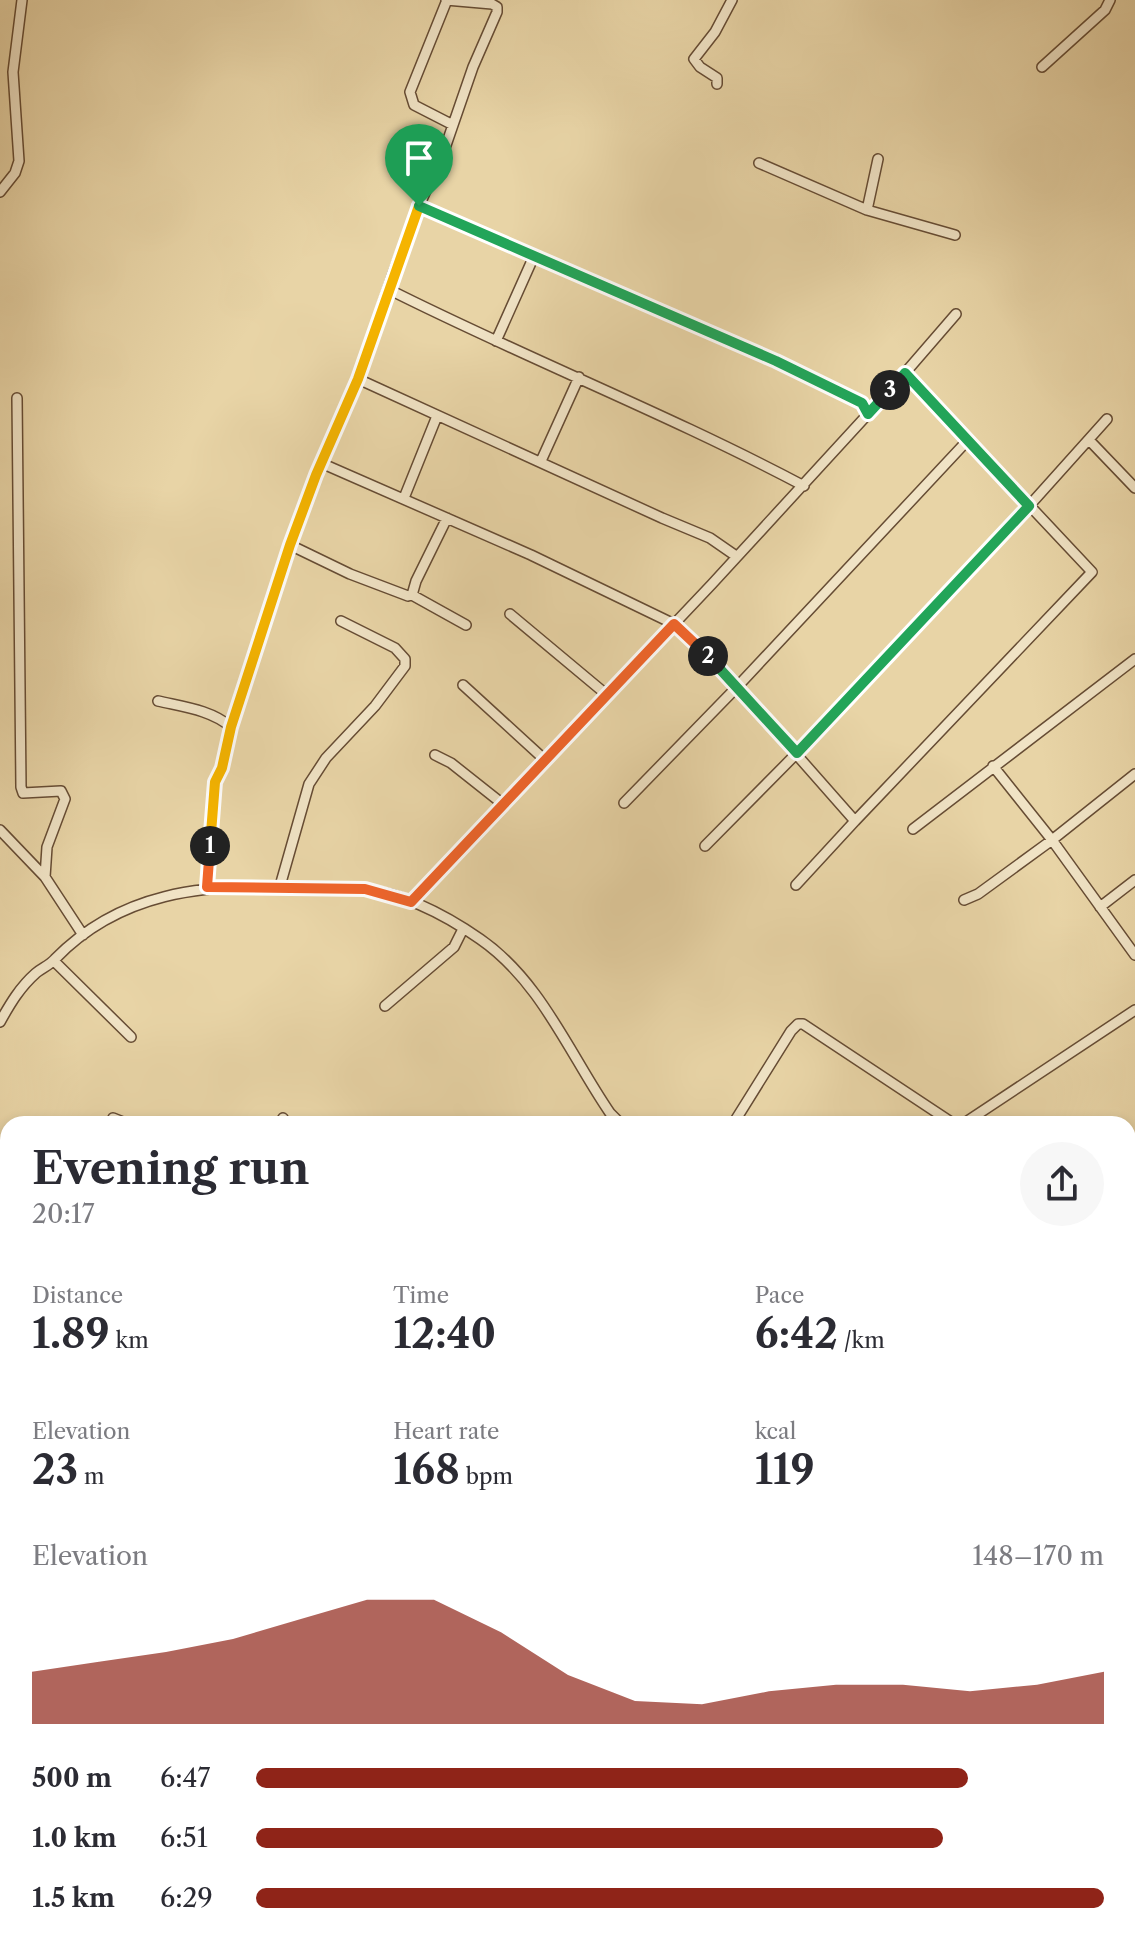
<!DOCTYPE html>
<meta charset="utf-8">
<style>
:root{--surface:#fff;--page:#f7f7f7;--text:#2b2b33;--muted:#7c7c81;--accent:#8f2418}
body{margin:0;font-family:"Libre Caslon Text",serif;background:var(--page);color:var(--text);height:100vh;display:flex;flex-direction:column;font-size:30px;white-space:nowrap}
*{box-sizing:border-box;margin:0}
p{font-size:26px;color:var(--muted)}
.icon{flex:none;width:44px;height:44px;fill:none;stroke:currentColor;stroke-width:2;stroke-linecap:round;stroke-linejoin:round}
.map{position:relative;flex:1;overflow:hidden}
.side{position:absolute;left:0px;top:1116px;width:1136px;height:830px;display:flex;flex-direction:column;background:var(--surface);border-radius:24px 24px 0 0;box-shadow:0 4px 12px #0003}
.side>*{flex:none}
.pin{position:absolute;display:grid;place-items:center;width:68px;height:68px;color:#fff;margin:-82px -34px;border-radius:50% 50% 50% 0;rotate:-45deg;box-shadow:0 0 8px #0007}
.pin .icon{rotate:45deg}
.km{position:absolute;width:40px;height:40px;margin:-20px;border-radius:50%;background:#222;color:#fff;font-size:22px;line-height:40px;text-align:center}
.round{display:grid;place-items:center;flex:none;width:84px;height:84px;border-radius:42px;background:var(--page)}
.headline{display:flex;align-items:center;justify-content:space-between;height:136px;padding:0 32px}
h1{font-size:44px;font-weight:800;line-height:60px}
.stats{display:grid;grid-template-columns:repeat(3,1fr);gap:12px;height:136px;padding:8px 32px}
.stats div{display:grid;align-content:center}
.stats b{font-size:40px;font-weight:800}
.stats small{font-size:22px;font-weight:400}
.stats p{font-size:22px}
.chart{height:224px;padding:16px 32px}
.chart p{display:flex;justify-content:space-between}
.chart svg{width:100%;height:144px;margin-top:8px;fill:var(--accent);opacity:.7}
ul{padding:0 32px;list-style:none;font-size:26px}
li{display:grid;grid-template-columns:128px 96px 1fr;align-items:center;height:60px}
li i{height:20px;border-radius:10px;background:var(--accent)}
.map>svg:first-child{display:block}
</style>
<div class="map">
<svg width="1135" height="1945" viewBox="0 0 1135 1945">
<rect width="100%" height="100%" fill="#e8d4a6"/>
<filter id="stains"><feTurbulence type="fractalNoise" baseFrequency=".0025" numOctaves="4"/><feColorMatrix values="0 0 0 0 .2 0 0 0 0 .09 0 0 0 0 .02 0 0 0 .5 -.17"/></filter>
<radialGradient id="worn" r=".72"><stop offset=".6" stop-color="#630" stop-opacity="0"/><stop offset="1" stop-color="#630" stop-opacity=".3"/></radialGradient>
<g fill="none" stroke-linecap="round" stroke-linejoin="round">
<defs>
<path id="minor" d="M447 0 410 92 414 105 453 125
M1042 67 1105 10 1110 0
M717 84V78L700 67 694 59 715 32 732 0
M759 163 867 210 955 235
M0 192 15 173 19 161 13 72 22 0
M867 210 878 159
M388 289C525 358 668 414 804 486
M496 341 534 256
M905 373 956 314
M358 379 662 518 710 538 736 556
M17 398 21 787 23 793 61 791 65 799 47 847 45 877 83 935
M1089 440 1135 488
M541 461 579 377
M321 463 531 555 674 624 737 687 855 821 1092 572 905 373 868 414
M404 498 437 416
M290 545 350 574 408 596 412 595 416 581 447 518
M412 595 466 625
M510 614 607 695
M463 685 545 760
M158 701C184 707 211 710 231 727
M435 755 451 763 504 805
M993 766 1052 840 1135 955
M624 803 737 687 967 441
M913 829 1135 659
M0 830 45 877
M705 846 797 753 1029 506 1107 419
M796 885 855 821
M280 886 309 784 326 758 375 706 405 666V659L395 648 341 621
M207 887 215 782 222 768 231 727 290 545 316 475 358 379 393 274 419 206 444 151 473 67 497 12V7L492 4 446 0
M964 900 978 894 1052 840 1135 774
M411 902 712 584 868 414 862 403 776 361 419 206
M1100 907 1135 880
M54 961 131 1037
M385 1006 454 947 463 929
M0 1022C10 1004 20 987 36 973 42 968 50 965 55 959 120 892 203 884 291 887 315 887 340 887 364 889 405 894 447 916 480 939 541 981 570 1055 610 1113L619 1122 626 1124
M113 1118 128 1124
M280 1124 283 1118
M733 1124 791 1031 798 1024H803L954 1124
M963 1124 1135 1010
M1128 1215 1135 1212
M0 1234 8 1236
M1128 1239 1135 1243
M1128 1348 1135 1351
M1128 1427 1135 1411
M1128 1518 1135 1519
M0 1532 8 1544
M0 1675 8 1666
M1128 1752H1135
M0 1776 8 1770
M1128 1828 1135 1834
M208 1938 216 1945
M286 1938 288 1945
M317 1938 327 1945
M891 1938 889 1942 908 1945
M1111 1938 1117 1945
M227 1945 244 1938
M520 1945 567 1938 727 1945
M739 1945 744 1939 889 1942"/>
</defs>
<!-- minor casing -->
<use href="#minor" stroke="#664c34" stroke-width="12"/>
<!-- minor -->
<use href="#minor" stroke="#f0e3c5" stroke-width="9"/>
</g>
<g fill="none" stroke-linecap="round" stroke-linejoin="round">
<defs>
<path id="split-1" d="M210 846 215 782 222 768 231 727 290 545 316 475 358 379 419 206"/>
<path id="split-2" d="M210 846 207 887 365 889 411 902 674 624 708 656"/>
<path id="split-3" d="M708 656 797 753 1029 506 905 373 890 390"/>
<path id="split-4" d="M419 206 776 361 862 403 868 414 890 390"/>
</defs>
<!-- split-1 casing -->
<use href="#split-1" stroke="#fff" stroke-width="16"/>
<!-- split-2 casing -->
<use href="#split-2" stroke="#fff" stroke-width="16"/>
<!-- split-3 casing -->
<use href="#split-3" stroke="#fff" stroke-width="16"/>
<!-- split-4 casing -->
<use href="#split-4" stroke="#fff" stroke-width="16"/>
<!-- split-1 -->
<use href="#split-1" stroke="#f5b400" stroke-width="10"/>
<!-- split-2 -->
<use href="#split-2" stroke="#f0652b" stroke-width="10"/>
<!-- split-3 -->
<use href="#split-3" stroke="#22a559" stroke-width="10"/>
<!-- split-4 -->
<use href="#split-4" stroke="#22a559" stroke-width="10"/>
</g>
<rect width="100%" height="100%" filter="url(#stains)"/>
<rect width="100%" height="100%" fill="url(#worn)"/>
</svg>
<div class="pin" style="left:419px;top:206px;background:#1e9e55"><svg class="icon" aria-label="arrive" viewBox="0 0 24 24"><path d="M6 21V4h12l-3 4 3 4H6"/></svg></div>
<b class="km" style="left:210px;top:846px">1</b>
<b class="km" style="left:708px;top:656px">2</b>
<b class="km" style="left:890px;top:390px">3</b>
<section class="side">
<div class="headline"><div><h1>Evening run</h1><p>20:17</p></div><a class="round"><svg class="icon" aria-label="share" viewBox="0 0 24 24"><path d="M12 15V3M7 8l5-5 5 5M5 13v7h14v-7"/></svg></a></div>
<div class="stats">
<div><p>Distance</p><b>1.89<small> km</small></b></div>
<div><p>Time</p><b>12:40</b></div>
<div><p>Pace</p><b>6:42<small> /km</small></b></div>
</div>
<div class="stats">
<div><p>Elevation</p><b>23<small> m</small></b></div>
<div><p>Heart rate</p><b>168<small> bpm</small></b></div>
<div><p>kcal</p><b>119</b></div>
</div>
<div class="chart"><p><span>Elevation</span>148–170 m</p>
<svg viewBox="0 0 160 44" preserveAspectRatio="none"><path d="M0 44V28L10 25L20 22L30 18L40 12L50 6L60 6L70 16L80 29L90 37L100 38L110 34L120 32L130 32L140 34L150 32L160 28V44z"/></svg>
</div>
<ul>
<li><b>500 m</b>6:47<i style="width:84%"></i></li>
<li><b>1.0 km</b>6:51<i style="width:81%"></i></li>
<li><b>1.5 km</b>6:29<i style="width:100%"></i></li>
</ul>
</section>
</div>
